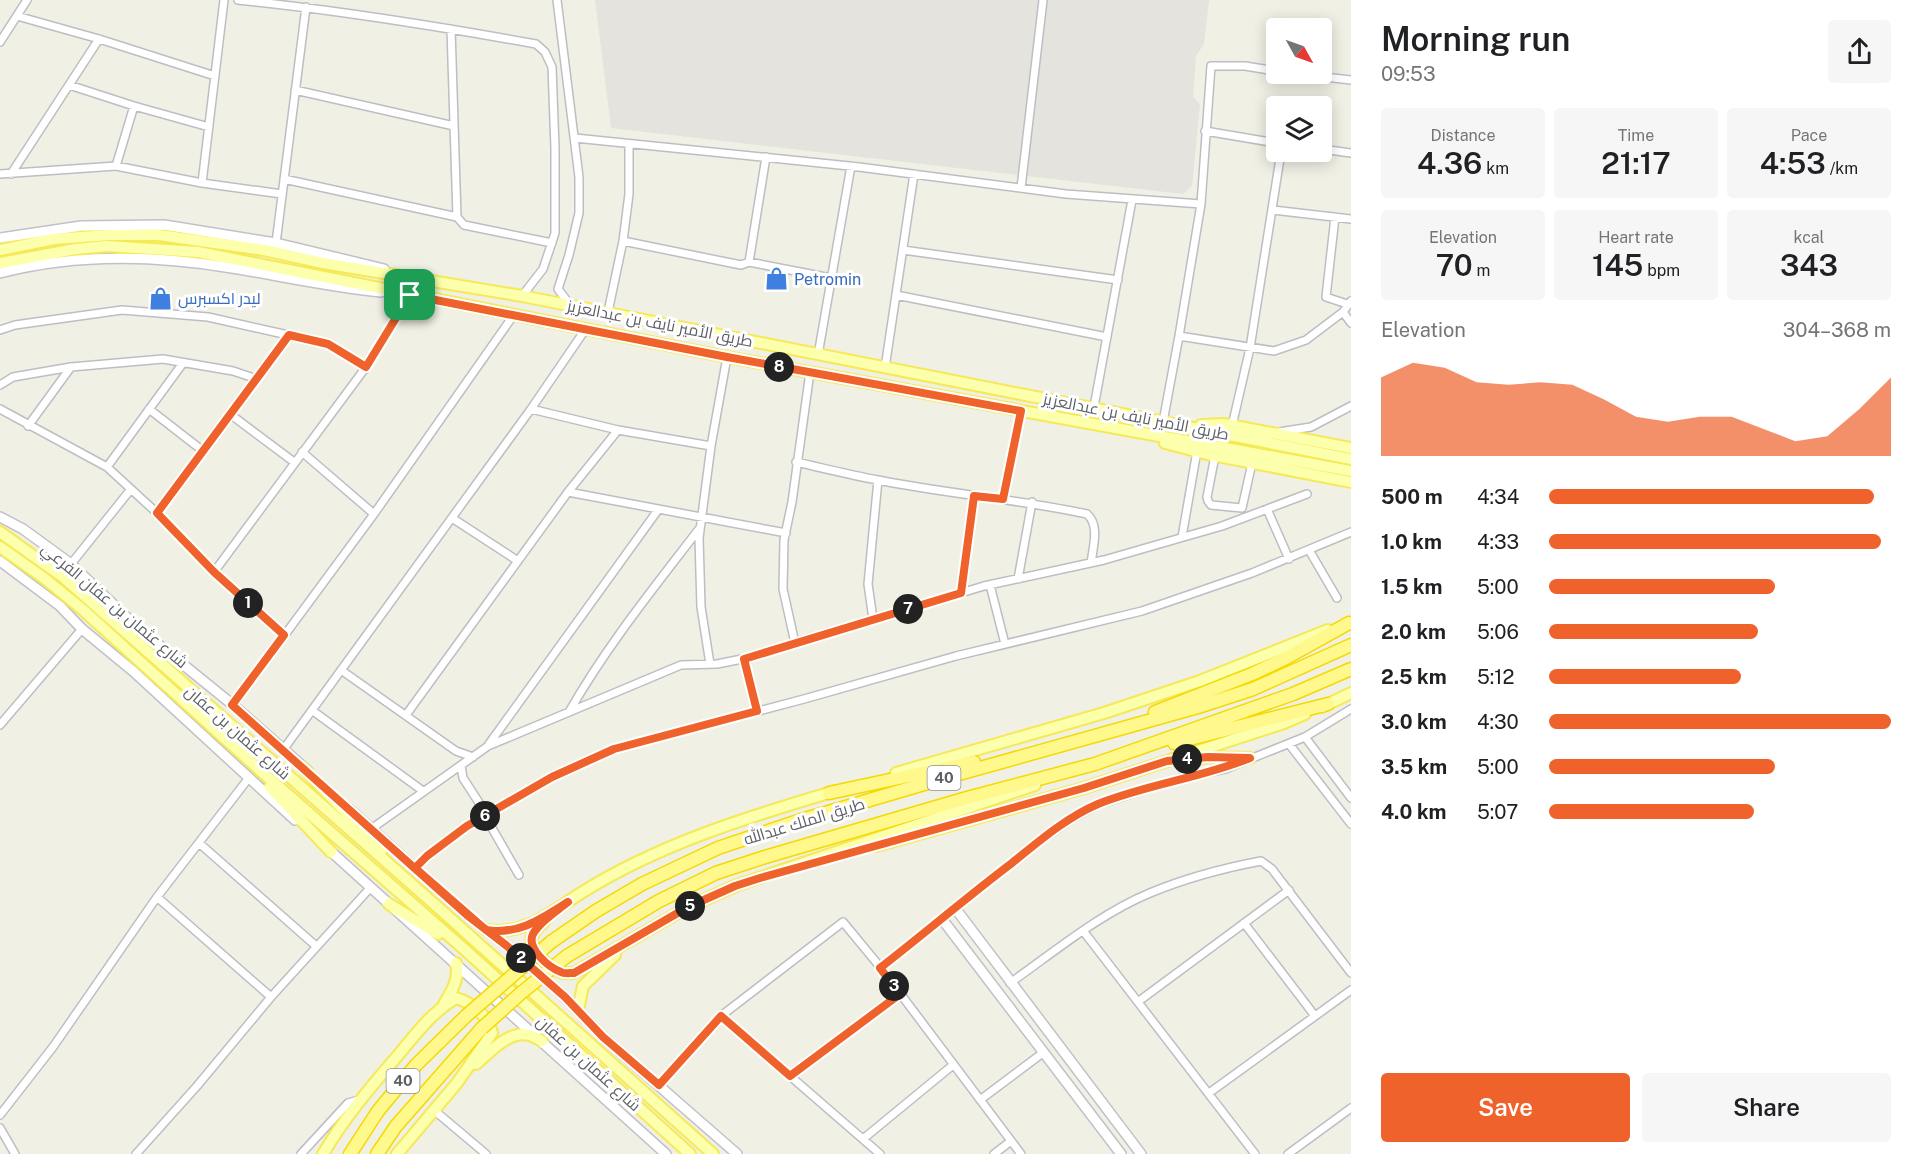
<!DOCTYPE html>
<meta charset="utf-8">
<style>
:root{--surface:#fff;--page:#f6f6f6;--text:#202124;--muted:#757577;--accent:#ef622c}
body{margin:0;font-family:"Public Sans",Cairo,sans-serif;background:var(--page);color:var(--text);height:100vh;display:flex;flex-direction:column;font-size:22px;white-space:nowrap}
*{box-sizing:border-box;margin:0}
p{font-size:20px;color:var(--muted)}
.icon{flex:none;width:33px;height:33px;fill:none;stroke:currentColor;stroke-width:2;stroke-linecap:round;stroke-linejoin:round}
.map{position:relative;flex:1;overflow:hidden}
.sheet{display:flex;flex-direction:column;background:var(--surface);width:570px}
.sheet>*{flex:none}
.needle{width:39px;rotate:130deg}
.fabs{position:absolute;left:1266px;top:18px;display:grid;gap:12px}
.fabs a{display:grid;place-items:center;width:66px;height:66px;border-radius:6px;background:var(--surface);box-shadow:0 3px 15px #0003;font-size:30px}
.pin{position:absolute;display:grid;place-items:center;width:51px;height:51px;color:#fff;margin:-26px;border-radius:12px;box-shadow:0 3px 9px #0006}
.km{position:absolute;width:30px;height:30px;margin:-15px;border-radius:50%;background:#222;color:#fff;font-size:16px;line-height:30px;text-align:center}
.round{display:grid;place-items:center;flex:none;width:63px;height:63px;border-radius:6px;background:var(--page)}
.head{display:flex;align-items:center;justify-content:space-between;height:102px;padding:0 30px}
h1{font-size:33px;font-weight:600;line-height:45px}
.figures{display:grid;grid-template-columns:repeat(3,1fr);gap:9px;height:102px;padding:6px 30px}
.figures div{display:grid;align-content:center;border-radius:6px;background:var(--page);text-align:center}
.figures b{font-size:30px;font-weight:600}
.figures small{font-size:16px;font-weight:400}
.figures p{font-size:16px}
.chart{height:168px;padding:12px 30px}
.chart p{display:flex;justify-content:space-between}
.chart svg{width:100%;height:108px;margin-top:6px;fill:var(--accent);opacity:.7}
.cta{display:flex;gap:12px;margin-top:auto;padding:12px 30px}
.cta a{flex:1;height:69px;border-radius:6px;background:var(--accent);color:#fff;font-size:24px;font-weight:600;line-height:69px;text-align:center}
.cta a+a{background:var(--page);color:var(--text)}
ul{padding:0 30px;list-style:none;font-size:20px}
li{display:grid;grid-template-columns:96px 72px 1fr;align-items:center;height:45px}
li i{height:15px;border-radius:8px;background:var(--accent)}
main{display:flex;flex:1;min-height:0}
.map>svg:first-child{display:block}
</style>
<main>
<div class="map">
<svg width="1351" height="1154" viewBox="0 0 1351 1154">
<rect width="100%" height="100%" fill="#f0f0e5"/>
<!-- industrial -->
<path fill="#e4e3dd" d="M595 0H1209L1204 44 1196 56 1193 97 1200 104 1192 186 1183 194 611 128Z"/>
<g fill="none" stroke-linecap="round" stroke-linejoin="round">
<defs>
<path id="street" d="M238 0C338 10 437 26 536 44L545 52 552 67 555 148V233L543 269 522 296
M557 0 579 177V213L569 255 558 289 571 306
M17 16 99 39 215 76
M451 29 457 217 464 225 552 243
M0 42 27 0
M1299 74 1351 80
M69 85 134 106 209 127
M295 90 454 126
M1205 131 1276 143
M575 138 859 167 1066 194 1201 204
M1322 149 1351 153
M116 166 134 106
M0 174 116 166 202 183 282 194
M11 174 99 39
M284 179 457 217
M202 183 224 0
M1021 188 1043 0
M1273 210 1351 219
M1335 217 1326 297 1347 304
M623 241 741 265 749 262 831 278
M276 243 306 7
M903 250 1118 280
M749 262 766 157
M896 295 1107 337
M608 312 623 241 629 194V144
M1343 312 1351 323
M0 330 15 325 122 310 208 317 328 344 366 367
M1179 336 1274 351 1306 340 1343 312 1351 301
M818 355 851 166
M885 368 914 174
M0 385 13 377 71 367 163 359 233 371 257 379
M1094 407 1132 200
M0 409 107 467 157 513 214 572 284 635
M149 409 203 451
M531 409 618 430 711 446
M230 414 294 462
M1163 422 1179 336 1201 204 1211 66H1245L1276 71
M28 426 71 367
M1232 426 1250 348 1281 152
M1279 432 1311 427 1351 406
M302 452 374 514
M1215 456 1207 497 1208 501 1211 505 1242 508 1252 463
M796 462C823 468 850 475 878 480 947 494 1018 499 1087 514 1100 525 1093 547 1091 563
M107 467 183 363
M568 492 786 533
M1003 499 1021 411
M1267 509 1289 559
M157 513 289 335
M452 518 518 561
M1182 537 1197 451
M1309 550 1337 598
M71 564 131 489
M214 572 366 367 410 295
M1018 579 1032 502
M990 585 1005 644
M961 593 974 496
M873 619 868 584 878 480
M795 643 783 589 784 540 792 502 810 372
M744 659 757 711
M710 664 701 607 699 538 711 446 727 357
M341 670 456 751 473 757
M233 705 374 514 513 316
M1351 709 1305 737 1351 798
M313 711 423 791
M569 712C606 647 653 589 699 529
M406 715 568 492 618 430
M0 725 82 629
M489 744 658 510
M1289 744 1351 824
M283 750 531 409 585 330
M461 766 463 778 487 815
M485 816 519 875
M371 829 488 746 681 665 717 664 752 657 803 640 984 586 1104 560 1222 526 1307 494
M199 843 316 946
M415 868 427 856 467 826 552 776 614 749 804 699 956 656 1142 611 1252 573 1351 532
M157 897 271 997
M1244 923 1315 1016
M1084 932 1255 1154
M881 968 1029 849 1073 818 1097 805 1181 778 1225 769 1305 737
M1010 983C1054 952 1101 913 1150 893 1186 878 1224 868 1261 861L1272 869 1351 973
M1139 1001 1289 890
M721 1016 880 1154
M790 1076 900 994
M659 1085 721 1016 843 922 881 968 1021 1154
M1209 1093 1351 990
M980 1100 1044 1052
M435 1111 486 1154
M0 1115 53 1047 157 897 248 779
M0 1128 15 1154
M863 1139 953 1065
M136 1154 197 1086 271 997 371 887
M301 1154 348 1103 359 1100
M994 1154 1011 1141
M1288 1154 1351 1108"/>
<path id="secondary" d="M0 238 81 226 164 225 276 243 384 269
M0 273C76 253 154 255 232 268 281 276 330 287 381 292
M0 517 23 529 71 564 138 628 233 705 308 771
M0 561 60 606 82 629 133 671 295 820
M349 809 467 915 507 946 565 997 603 1037 737 1154
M326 847 666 1154
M955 908 1141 1154
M942 919 1121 1154"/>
<path id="primary" d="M0 250 54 239 109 235H159L264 250 323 263 522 296 1351 459
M0 263 76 249 107 246 198 252 727 357 1351 471
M1201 425 1224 424 1351 448
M1165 443 1207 454 1351 482
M0 532 63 577 432 902 713 1154
M0 547 44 578 82 609 262 772 464 949 690 1154
M1322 707 1351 693
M1191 759 1208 757 1250 758
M302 767 382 850
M896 773 1104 713 1200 681 1328 630
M270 787 331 852
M876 846 1084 788 1284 723 1305 714
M389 904 438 934
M544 922C539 926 534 930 532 937 528 950 549 967 560 972 564 974 570 973 574 973L688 907 735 886 1035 785
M486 930C524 936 551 912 581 893 659 844 748 817 835 791
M444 1004C452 991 460 978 456 963
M578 1010 583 986 615 955
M476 1064C490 1052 509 1030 529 1035 533 1036 538 1039 542 1041
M323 1154C343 1120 368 1090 394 1060 413 1038 430 1013 456 998 473 1003 488 1016 492 1033L457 1083 397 1154"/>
<path id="highway" d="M1155 712 1252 674 1286 658 1349 623
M1174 743 1328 704
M829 793 974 762
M551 942 596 911 642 884 718 848 798 821 948 777 1198 707 1253 689 1351 645
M567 956 659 901 716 873 765 857 967 798 1095 764 1293 694 1351 669
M350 1154 378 1111 416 1065 466 1016
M377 1154 396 1126 482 1028"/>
</defs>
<!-- street casing -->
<use href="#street" stroke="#bdbec4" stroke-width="10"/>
<!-- secondary casing -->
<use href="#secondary" stroke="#c0c1c9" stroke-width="12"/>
<!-- primary casing -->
<use href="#primary" stroke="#f6e958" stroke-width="14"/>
<!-- highway casing -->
<use href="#highway" stroke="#f5d900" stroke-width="15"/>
<!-- street -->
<use href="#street" stroke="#fff" stroke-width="7"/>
<!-- secondary -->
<use href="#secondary" stroke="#fff" stroke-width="9"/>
<!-- primary -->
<use href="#primary" stroke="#fcffab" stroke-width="10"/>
<!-- highway -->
<use href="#highway" stroke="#fff98d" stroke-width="12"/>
<defs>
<path id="highway-bridge" d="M466 1016 551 942
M482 1028 521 993 567 956"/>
</defs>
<!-- highway-bridge casing -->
<use href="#highway-bridge" stroke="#f5d900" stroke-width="15" stroke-linecap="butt"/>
<!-- highway-bridge -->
<use href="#highway-bridge" stroke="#fff98d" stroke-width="12"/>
</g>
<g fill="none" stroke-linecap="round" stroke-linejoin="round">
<defs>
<path id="route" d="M410 295 366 367 328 344 289 335 157 513 214 572 284 635 232 705 467 915 507 946 565 997 603 1037 659 1085 721 1016 790 1076 900 994 880 968C925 933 967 897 1012 863 1038 842 1067 817 1098 804 1148 784 1201 778 1250 758L1208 757 1167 761 1084 788 760 878 735 886 688 907 574 973C570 973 564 974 561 972 548 967 526 948 533 934 540 921 557 911 568 902 541 919 519 935 486 930L415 868 427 856 467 826 552 777 614 749 757 711 744 659 961 593 974 496 1003 499 1021 411 727 357 410 295"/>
</defs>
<!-- route casing -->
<use href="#route" stroke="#fff" stroke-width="12"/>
<!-- route -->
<use href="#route" stroke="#ef622c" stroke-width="8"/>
</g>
<!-- icons -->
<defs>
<symbol id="shop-bare" viewBox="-9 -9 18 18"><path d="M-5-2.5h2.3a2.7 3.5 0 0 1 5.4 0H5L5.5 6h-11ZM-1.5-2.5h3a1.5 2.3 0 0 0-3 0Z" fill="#3f7fe0" stroke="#fff" stroke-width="2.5" paint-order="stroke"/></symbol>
</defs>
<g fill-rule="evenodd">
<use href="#shop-bare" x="760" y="262" width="33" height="33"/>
<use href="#shop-bare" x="144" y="282" width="33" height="33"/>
</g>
<g text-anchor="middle" stroke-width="6" stroke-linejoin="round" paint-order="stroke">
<!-- shield labels -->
<g fill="#fff" stroke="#8e8f94" stroke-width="1.5">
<rect x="927.5" y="766" width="33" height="24" rx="4.5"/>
<rect x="386.5" y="1069" width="33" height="24" rx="4.5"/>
</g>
<g font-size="15" font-weight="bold" fill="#5d5f66">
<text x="944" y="783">40</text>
<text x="403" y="1086">40</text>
</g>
<!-- shop labels -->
<g font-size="16" fill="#366cbe" stroke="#fff" text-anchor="start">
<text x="794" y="285">Petromin</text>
<text x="178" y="304">ليدر اكسبرس</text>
</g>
<!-- street labels -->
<g font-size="16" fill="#5d5f66" stroke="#fff">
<text transform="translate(660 323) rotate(11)" y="6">طريق الأمير نايف بن عبدالعزيز</text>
<text transform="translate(1136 416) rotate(11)" y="6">طريق الأمير نايف بن عبدالعزيز</text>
<text transform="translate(115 605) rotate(40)" y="6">شارع عثمان بن عفان الفرعي</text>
<text transform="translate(238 732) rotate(41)" y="6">شارع عثمان بن عفان</text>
<text transform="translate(804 821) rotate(-17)" y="6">طريق الملك عبدالله</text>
<text transform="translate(589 1063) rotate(42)" y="6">شارع عثمان بن عفان</text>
</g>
</g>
</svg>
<div class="fabs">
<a><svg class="needle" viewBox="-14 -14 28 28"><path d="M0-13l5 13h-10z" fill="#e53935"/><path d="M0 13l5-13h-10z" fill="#757577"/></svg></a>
<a><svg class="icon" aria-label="layers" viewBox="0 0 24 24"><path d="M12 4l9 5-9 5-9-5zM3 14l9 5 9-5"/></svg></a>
</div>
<div class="pin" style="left:410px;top:295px;background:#1e9e55"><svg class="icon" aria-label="arrive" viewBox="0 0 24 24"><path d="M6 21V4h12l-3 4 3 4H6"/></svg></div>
<b class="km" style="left:248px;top:603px">1</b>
<b class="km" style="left:521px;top:958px">2</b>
<b class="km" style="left:894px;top:986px">3</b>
<b class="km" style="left:1187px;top:759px">4</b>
<b class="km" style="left:690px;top:906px">5</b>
<b class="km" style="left:485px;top:816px">6</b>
<b class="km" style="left:908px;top:609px">7</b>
<b class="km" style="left:779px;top:367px">8</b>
</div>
<section class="sheet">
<div class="head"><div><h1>Morning run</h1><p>09:53</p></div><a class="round"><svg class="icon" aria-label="share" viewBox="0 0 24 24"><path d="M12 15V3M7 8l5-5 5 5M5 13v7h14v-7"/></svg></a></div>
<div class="figures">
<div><p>Distance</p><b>4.36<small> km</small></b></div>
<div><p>Time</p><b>21:17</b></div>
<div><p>Pace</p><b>4:53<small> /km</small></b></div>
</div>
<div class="figures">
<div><p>Elevation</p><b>70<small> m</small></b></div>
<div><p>Heart rate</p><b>145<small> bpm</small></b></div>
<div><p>kcal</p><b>343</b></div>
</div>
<div class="chart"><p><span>Elevation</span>304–368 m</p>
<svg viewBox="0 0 160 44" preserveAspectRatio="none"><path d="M0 44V12L10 6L20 8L30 14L40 15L50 14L60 15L70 21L80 28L90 30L100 28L110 28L120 33L130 38L140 36L150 25L160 12V44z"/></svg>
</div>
<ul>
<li><b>500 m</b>4:34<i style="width:95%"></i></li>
<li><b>1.0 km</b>4:33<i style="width:97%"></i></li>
<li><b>1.5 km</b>5:00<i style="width:66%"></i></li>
<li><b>2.0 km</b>5:06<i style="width:61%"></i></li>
<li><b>2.5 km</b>5:12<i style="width:56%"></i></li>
<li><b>3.0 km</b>4:30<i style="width:100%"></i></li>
<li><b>3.5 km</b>5:00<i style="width:66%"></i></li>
<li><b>4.0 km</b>5:07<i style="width:60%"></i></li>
</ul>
<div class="cta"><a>Save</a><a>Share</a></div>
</section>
</main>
